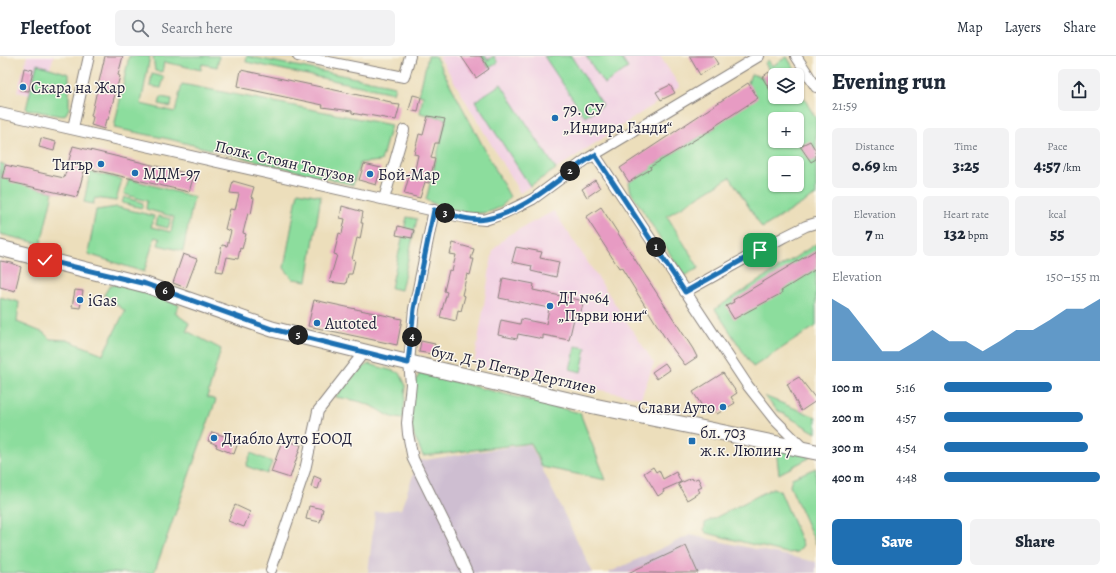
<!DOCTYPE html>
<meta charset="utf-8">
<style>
:root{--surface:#fff;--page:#f2f2f3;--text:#1f2937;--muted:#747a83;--line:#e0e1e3;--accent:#1f6fb2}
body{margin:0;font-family:Alegreya,serif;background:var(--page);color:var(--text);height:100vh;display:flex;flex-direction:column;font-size:15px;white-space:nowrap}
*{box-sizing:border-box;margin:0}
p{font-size:13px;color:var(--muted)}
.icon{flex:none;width:22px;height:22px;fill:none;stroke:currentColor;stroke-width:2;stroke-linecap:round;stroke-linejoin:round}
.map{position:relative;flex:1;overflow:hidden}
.details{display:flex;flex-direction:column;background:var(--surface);width:300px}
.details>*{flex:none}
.controls{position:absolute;left:768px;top:12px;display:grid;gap:8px}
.controls a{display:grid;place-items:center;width:36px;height:36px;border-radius:6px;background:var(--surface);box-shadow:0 1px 3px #0004;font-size:20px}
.pin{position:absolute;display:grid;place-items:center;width:34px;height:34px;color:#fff;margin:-17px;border-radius:8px;box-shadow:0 2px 6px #0006}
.km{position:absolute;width:20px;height:20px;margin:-10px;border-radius:50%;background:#222;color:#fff;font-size:11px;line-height:20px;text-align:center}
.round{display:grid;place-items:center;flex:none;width:42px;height:42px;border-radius:6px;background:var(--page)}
.summary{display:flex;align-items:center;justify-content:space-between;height:68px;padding:0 16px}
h1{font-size:22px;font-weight:800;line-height:30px}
.stats{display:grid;grid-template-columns:repeat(3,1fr);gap:6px;height:68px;padding:4px 16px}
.stats div{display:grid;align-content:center;border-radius:6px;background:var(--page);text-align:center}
.stats b{font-size:17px;font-weight:800}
.stats small{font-size:11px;font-weight:400}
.stats p{font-size:11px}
.chart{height:112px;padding:8px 16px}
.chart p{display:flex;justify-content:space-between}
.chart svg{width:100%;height:72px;margin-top:4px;fill:var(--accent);opacity:.7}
.button{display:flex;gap:8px;margin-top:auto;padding:8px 16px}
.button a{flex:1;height:46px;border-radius:6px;background:var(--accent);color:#fff;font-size:16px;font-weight:800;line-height:46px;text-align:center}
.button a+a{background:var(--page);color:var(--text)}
ul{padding:0 16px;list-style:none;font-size:13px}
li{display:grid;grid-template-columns:64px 48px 1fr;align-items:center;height:30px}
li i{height:10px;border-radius:5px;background:var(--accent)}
header{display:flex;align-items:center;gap:24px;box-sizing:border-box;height:56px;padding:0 20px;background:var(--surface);border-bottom:1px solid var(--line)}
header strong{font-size:19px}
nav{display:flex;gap:22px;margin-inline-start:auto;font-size:14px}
.search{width:280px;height:36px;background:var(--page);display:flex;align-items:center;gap:10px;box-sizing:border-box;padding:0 14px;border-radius:6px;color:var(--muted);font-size:15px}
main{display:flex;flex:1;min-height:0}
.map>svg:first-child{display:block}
</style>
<header>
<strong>Fleetfoot</strong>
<div class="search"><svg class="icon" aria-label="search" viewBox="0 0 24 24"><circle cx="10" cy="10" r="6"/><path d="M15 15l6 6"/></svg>Search here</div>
<nav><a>Map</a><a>Layers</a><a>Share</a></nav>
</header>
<main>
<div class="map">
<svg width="816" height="517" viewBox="0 0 816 517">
<rect width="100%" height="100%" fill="#fbf7ec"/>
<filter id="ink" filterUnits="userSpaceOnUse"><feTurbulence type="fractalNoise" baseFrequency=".025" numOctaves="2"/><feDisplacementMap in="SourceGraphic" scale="8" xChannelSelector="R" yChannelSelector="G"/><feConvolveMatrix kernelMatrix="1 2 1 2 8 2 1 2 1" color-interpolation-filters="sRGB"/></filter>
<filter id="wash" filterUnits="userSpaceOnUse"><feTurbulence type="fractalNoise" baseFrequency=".012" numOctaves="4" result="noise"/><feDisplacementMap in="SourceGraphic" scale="16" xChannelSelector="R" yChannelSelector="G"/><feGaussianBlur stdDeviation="0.9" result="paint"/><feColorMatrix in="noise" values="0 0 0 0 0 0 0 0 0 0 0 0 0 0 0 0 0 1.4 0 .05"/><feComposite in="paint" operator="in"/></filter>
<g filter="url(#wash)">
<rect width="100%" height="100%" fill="#ecdebb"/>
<!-- built -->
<path fill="#f1d0e3" d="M27 0H54L50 12 37 9 30 39 17 36Z
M439 0H660L680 31 520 137Z
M554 155 654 307 641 342 474 309 493 194 508 179Z"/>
<!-- industrial -->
<path fill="#cebed1" d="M530 388 593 517H368L375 456 401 453 418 405Z
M690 479 816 506V517H608Z"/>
<!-- green -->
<path fill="#8cdd9d" stroke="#57806c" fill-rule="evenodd" d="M129 0H150L141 48 175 56 182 28 391 69 381 105 360 107 353 129 169 83 114 72Z
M153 0H219L217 11 202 8 201 14 164 6 162 16 155 15Z
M247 0 395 30 393 37 246 6Z
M428 0H435L510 141C492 168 450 156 426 144L446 63 420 57 423 40 419 39Z
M481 0H485L488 4 494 0 498 7 489 12Z
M544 0H571L603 49 585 61Z
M586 0H620L628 12 604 28Z
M787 1 796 16 792 19H775V25L765 7 768 4 772 10Z
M37 8 69 18V52L66 58 61 60 26 53Z
M152 18 164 21 161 32 150 30Z
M751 18 762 21 770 34 775 31V41H797V30L816 63V139L762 172 730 121 667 160 699 212 684 220 631 136 629 126 651 113V110L716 71 715 70 748 27ZM775 63H797V85H775ZM775 107H797V129H775Z
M501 28 556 113 530 130 475 45Z
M161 41 172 43 171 51 159 48Z
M0 107 5 109 2 122 11 123 10 125 53 136 41 188 0 178Z
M90 116 122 123 116 145 95 142 93 148 84 146Z
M129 123 194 141 183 195 158 189 160 183 155 181 144 216 88 198 96 154 117 151 154 160 151 171 171 176 174 161 146 153 147 145 124 138Z
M298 136 321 140 307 225 293 223 284 212Z
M124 141 143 147 142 152 122 147Z
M158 160 171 163 168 172 156 169Z
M407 161 417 163 401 234 391 232Z
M816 188V270L753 311 715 253Z
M123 228 144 233 179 249 175 257 189 267 187 275 221 293 207 341 216 344 154 517H0V241L19 246 17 266 44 277 50 283 67 284 103 298 125 255 104 239 110 229Z
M576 290 586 292 581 316 570 313Z
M369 308 400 317 406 330 403 363C386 362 383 354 369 349 358 344 347 343 335 341L360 313Z
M420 317 580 357 606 424 542 411 531 387 423 400 409 368 414 328Z
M764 340 816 361V377L777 354Z
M776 393 810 400 809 402 779 418Z
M251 397 272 406 267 418 246 410Z
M816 412V488L790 430 792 422Z
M773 432 780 435 803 489 798 496 787 497 707 477 704 474 705 467Z"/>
<g id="blocks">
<!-- building -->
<path fill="#e79bc3" d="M105 0H123L118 19 120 20 108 64H106L104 73 91 69 93 61 91 60Z
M461 0H481L489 13 476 22Z
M689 0H713L718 8 700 19Z
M24 12 33 14 29 35 20 34Z
M241 14 391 46V48L400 49 396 64 362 58V59L352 57V55L322 51 323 49 242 32V31L238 30Z
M769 16 775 25V31L770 34 762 21Z
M748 27 758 42 715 70 716 71 650 111 651 113 629 126 620 112Z
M670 29 675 37 661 44 656 36Z
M413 39 421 41 418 56 409 54Z
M428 60 445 63 439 87H435L431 102 435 103 429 127 425 126 420 142 404 138 410 117 414 118 418 99 414 98 419 78 423 79Z
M41 82 56 86 54 95 39 91Z
M810 85 816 95V103L811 106 800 90Z
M73 90 194 119 189 136 90 113 84 115 77 141 10 126 11 123 2 122 5 109 64 122Z
M364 108 381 112 376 129 359 124Z
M595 124 600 132 587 141 582 133Z
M233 125 254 131 251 141 254 142 251 158 248 157 243 177 246 178 242 193 240 192 238 203 227 201 223 216 216 215 222 189 227 190 231 175 225 173 230 153 235 154 239 138 230 137Z
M342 150 363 156 361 167H363L360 183 357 182 352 203 355 204 352 218H348L346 228 329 226 337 199 334 198 339 177 342 178 345 163 340 162Z
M601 151 693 293 697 301 685 309 667 285 621 211 619 212 586 161Z
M398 170 414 174 412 182 396 179Z
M453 187 474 193 471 203H474L470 219 467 218 462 239 465 240 461 255 458 254 456 265 440 261 447 236 444 235 449 214 452 215 456 199 450 198Z
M516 191 542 196 540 202 559 206 556 221 531 215 532 210 512 206Z
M816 194V213L781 235 782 237 734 263 726 250 734 246 733 244Z
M183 198 197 203 186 232 173 227Z
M0 205 12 207 21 211 15 235 0 231Z
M503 222 534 228 533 234 584 245 580 259 575 258 569 284 543 279V283L518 278 517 283 498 279 501 264 520 268 521 263 546 268 549 252 499 242Z
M75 234 83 235 80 252 72 251Z
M314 244 402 263 397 289 308 270Z
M421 285 435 288 432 298 419 296Z
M665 307 670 314 657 323 652 316Z
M723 317 737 337 731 341 735 347 717 358 713 352 706 356 693 336Z
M799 321 816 343V345L801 355 787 328Z
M212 376 227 381 228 377 240 381 234 398 216 391 217 389 208 385Z
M282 385 287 387V385L301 389 290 422 271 416Z
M653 411 656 416 659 414 663 423 676 416 681 426 663 434 664 436 658 440 644 417Z
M314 420 321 423 318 433 311 431Z
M692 422 693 424 698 422 702 431 698 433 700 436 687 444 678 428Z
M235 449 250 456 244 471 228 465Z
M309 450 323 453 320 466 306 463Z
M686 490 698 517H628Z"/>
</g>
</g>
<g filter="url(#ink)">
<use href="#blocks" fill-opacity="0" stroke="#87807b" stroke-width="1"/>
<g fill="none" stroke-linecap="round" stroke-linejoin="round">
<defs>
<path id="minor" d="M298 0 404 21 410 0
M796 0 816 31
M0 57 466 162 485 164 502 158 533 143 587 103 759 0
M73 72 89 0
M595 99 748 330 774 363 804 393
M384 143 404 74
M434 154 414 253 409 307 411 328 407 367 408 378 413 403 451 480 467 517
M685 236 784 181 806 170 816 167
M271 514 305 414 318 355 364 296"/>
<path id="secondary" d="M0 192 146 229 272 273 393 303 594 350 816 396"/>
</defs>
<!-- minor casing -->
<use href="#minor" stroke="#87807b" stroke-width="12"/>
<!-- secondary casing -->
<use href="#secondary" stroke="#87807b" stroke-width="17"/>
<!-- minor -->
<use href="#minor" stroke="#fff" stroke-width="10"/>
<!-- secondary -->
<use href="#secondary" stroke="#fff" stroke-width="15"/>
</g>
</g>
<g fill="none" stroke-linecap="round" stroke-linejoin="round" filter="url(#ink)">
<defs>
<path id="route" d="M45 204 146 228 272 273 408 307 414 253 434 154C450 158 470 166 486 163 527 156 560 119 595 99L685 236 760 194"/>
</defs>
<!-- route casing -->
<use href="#route" stroke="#fff" stroke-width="8"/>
<!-- route -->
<use href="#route" stroke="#1f6fb2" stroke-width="5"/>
</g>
<!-- markers -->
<g fill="#1f6fb2" stroke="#fbf7ec" stroke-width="1.5">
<circle cx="23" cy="31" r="4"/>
<circle cx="555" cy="62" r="4"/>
<circle cx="101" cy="108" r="4"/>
<circle cx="135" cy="117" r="4"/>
<circle cx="370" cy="118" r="4"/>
<circle cx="80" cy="244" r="4"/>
<circle cx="550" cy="250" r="4"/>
<circle cx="317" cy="267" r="4"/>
<circle cx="723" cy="351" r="4"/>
<circle cx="214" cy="382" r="4"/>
<rect x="688" y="381" width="8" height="8" rx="2"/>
</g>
<g text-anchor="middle" stroke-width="3" stroke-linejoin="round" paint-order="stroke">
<!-- poi labels -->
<g font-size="16" fill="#22223b" stroke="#fbf7ec" text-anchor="start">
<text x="31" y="37">Скара на Жар</text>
<text x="563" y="59">79. СУ<tspan x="563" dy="18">„Индира Ганди“</tspan></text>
<text x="93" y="114" text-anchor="end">Тигър</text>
<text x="143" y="123">МДМ-97</text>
<text x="378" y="124">Бой-Мар</text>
<text x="558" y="247">ДГ №64<tspan x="558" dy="18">„Първи юни“</tspan></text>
<text x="88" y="250">iGas</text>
<text x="325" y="273">Autoted</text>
<text x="715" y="357" text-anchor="end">Слави Ауто</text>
<text x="700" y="382">бл. 703<tspan x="700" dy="18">ж.к. Люлин 7</tspan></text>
<text x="222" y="388">Диабло Ауто ЕООД</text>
</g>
<!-- street labels -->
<g font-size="16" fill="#22223b" stroke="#fbf7ec">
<text transform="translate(285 105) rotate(13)" y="6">Полк. Стоян Топузов</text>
<text transform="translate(514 313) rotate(13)" y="6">бул. Д-р Петър Дертлиев</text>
</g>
</g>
</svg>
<div class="controls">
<a><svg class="icon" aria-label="layers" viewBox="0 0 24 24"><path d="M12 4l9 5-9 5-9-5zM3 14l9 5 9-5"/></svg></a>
<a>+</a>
<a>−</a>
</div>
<div class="pin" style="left:760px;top:194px;background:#1e9e55"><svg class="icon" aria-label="arrive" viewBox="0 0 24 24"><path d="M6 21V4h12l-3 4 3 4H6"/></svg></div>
<div class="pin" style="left:45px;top:204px;background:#d93025"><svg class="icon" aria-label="check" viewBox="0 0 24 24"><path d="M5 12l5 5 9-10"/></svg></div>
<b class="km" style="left:656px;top:191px">1</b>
<b class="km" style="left:570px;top:115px">2</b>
<b class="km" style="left:445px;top:157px">3</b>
<b class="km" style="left:412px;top:281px">4</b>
<b class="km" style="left:298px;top:279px">5</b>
<b class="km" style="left:165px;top:235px">6</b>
</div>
<section class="details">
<div class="summary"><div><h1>Evening run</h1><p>21:59</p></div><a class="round"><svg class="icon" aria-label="share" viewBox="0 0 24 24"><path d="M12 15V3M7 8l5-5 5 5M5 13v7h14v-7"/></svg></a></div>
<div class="stats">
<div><p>Distance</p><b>0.69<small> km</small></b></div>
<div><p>Time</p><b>3:25</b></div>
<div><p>Pace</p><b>4:57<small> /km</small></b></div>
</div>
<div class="stats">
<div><p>Elevation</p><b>7<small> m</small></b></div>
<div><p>Heart rate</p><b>132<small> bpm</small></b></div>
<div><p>kcal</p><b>55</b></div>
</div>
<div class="chart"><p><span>Elevation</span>150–155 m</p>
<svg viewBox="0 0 160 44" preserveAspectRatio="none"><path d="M0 44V6L10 12L20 25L30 38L40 38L50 32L60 25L70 32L80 32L90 38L100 32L110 25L120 25L130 19L140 12L150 12L160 6V44z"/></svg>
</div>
<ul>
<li><b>100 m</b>5:16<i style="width:69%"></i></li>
<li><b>200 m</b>4:57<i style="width:89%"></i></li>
<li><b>300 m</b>4:54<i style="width:92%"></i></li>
<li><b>400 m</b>4:48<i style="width:100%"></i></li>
</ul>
<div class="button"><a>Save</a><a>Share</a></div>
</section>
</main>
